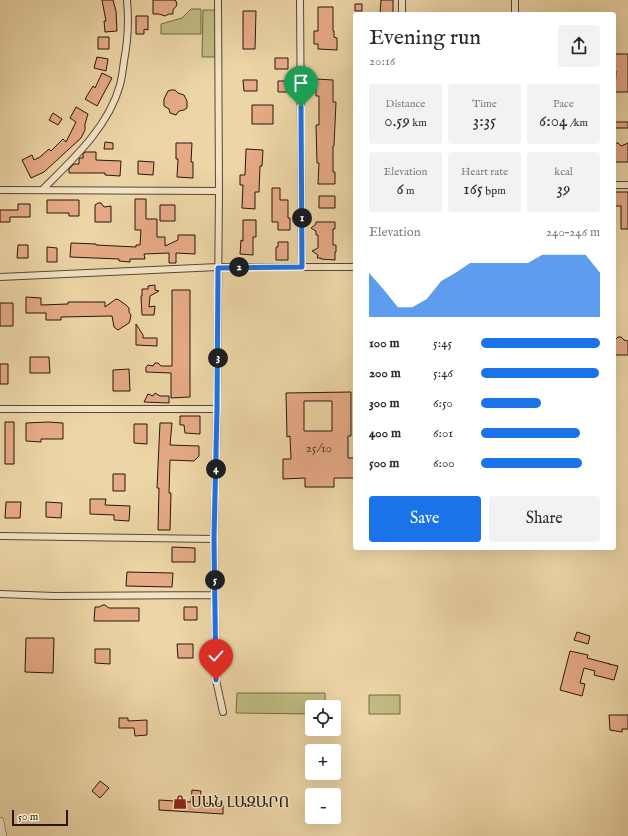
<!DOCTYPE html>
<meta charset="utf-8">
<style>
:root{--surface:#fff;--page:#f2f2f3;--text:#2b2b33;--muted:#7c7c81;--accent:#1a73e8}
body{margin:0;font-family:"IM FELL English","Noto Serif Armenian",serif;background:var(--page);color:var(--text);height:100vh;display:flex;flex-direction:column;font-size:15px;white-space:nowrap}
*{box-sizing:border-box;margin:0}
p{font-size:13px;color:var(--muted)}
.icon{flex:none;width:22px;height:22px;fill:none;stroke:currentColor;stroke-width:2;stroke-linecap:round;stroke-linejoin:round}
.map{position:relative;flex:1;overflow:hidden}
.side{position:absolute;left:353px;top:12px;width:263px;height:538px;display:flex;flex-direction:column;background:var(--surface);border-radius:4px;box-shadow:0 4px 16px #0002}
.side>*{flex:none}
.fabs{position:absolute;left:305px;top:700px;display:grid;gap:8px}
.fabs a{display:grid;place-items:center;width:36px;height:36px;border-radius:4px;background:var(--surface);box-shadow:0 4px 16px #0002;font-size:20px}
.scale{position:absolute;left:12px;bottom:10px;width:56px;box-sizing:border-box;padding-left:4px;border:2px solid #28170f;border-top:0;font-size:11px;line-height:14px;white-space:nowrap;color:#28170f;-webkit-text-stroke:3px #f3e4c5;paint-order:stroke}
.pin{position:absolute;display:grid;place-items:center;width:34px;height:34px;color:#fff;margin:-41px -17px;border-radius:50% 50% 50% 0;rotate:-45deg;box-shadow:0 0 4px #0007}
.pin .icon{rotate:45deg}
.km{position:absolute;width:20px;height:20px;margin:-10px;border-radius:50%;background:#222;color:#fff;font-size:11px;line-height:20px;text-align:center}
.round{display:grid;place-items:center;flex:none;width:42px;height:42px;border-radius:4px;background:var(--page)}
.overview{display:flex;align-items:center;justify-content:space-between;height:68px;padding:0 16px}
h1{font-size:22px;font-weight:600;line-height:30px}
.metrics{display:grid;grid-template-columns:repeat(3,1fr);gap:6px;height:68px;padding:4px 16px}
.metrics div{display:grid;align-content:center;border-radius:4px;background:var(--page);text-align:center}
.metrics b{font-size:17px;font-weight:600}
.metrics small{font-size:11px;font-weight:400}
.metrics p{font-size:11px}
.chart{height:112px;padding:8px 16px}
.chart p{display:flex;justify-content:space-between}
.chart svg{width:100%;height:72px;margin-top:4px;fill:var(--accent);opacity:.7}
.action{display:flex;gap:8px;margin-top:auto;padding:8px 16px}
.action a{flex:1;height:46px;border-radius:4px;background:var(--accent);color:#fff;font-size:16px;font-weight:600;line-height:46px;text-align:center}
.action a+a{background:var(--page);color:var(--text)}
ul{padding:0 16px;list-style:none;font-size:13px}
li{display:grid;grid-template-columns:64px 48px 1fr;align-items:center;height:30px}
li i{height:10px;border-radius:5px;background:var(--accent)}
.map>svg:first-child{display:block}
</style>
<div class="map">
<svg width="628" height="836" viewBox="0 0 628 836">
<rect width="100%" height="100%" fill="#ecd5a6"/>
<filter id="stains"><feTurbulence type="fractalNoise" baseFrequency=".005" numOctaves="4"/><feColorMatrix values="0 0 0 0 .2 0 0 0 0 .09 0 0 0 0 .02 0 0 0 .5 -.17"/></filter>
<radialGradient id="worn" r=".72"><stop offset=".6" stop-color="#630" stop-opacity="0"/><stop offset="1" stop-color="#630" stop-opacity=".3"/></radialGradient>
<!-- green -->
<path fill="#c0bb81" stroke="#746948" d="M191 9H201V34H161V24L182 18Z
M203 10H216L215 57H202Z
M237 693H325V707H312V714L236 713Z
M369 695H400V714H369Z"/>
<!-- building -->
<path fill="#e6aa86" stroke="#28170f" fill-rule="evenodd" d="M102 0H113L116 11 117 31 105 32 104 21H106Z
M153 0H175L176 1 177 5 173 10V14H169L165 16 159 14H153Z
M381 0H393V14H380Z
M355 4H362V11H355Z
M318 7H333V31H334V37L337 38V50L318 49V44H314V31H318Z
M243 11H256L255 49H243Z
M136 16H148V30L144 29V34H136Z
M98 37H109V49H98Z
M614 54H628V92H615L616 71H614Z
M97 57 108 59 106 71 94 68Z
M275 58H288V69H275Z
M102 73 112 78 97 106 85 99 93 86 95 88Z
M316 79 333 80V102H336L334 146H333V172H335V184H318L319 163H317L316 125H319V96H316Z
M243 80H257V91H244Z
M278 81H292V92H278Z
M171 90H175L178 93 184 95 187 101V108L184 110 179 111 176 115 170 113 169 109 164 106V99L168 91Z
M252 105H273V124H252Z
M76 107 88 114 85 124V130L81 138 44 172 31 178 22 160 32 155 34 160 40 157 49 149 51 151 63 139 66 142 76 122 70 118Z
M53 113 62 119 58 125 49 120Z
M614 122H628V128H614Z
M105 142 113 143V149H104Z
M176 143H192L191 162H193V178L177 177 178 159H176Z
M614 143H618L621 146 628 143V162H614Z
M246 149 263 150 262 166H260L259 192H255V209L242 208 243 185H240V175H245Z
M85 152H96V160L121 161 120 176 105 175V173H69V169L74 164H79V159L80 158H83V154Z
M138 161 154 162 153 175 138 174Z
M272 188H280V200H288V218H290V230H278V222H272Z
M614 192H628V229H621V206H614Z
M319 196H335V208H319Z
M135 199H146V219H157V237H165V246L178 240V235H195V254L176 253V263H169V253L144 254 145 259H130V262L119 261V259L70 257 71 243 96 244V245L136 247V245H140L141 230H135Z
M47 200H79V216H69V213H47Z
M98 203H101L104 207 111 206V222H95V205Z
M18 204H30V217H10V222H0V210H18Z
M160 205H175V221H160Z
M243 220H256V237H253V255L240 254 241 240 243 241Z
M316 222H335V229H333V245H336V252H335V260L321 259V258H317L318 255 312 251 318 248V235H316V231L311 228 316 224Z
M278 242H288V260H276V247H278Z
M18 245H28V258H17Z
M47 247 57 248V262H47Z
M155 285V290L159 291 150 296 149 307 155 306 154 315H142L141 296H142V289H148V286Z
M172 290H190V397L171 398V373L146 372V367L148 365 153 366 155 363H158L161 366H172Z
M26 297 41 298V305L68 304V302H105V307L116 299 119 300 126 305 129 308V312L131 315 130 320 129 323 118 330 114 327 112 316 61 317V320H46V313H26Z
M0 303H13V326H0Z
M136 324 143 335V338H157V346L136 345Z
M618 337H621L624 340 628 341V355H614V341Z
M30 357H49L50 373H30Z
M0 364H8V384H0Z
M129 369 130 391H113V370Z
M351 392V436H348V458H355V478H334V487H305V478L283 479V459H291L290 436 287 437 286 393ZM304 401H332V431H304Z
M155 393 160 396H169V403L144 402 148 394 153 396Z
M180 416H200V434L185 433 184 425H180Z
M5 422H14V464H5Z
M48 422 63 423V439H41V442L26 441V423Z
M160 423H172L170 445 199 446V456L194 461 170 460 169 493H171L170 530H158L159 488H157Z
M134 424H147V444L134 443Z
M113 474H125V491H113Z
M90 499H106L105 505 130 506 129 521 114 520V515L90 514Z
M6 502H21L20 518H5Z
M46 502 62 503 61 518 46 517Z
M172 547 195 548V562H172Z
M127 572 173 573 172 587 126 586Z
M103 605H105L109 608H139V621H94L95 607H99Z
M184 607H197V620H184Z
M577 632 590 636 588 644 574 640Z
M26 638H54L53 673 25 672Z
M177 644H193V658H178Z
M95 649H110V664L95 663Z
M570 651 588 655 587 658 610 664H609L618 666 614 680 594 675 595 671 584 668 580 683 585 684 582 696 560 690Z
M609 715H628V729H622V732L610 730Z
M119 718H128V721L147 720V735L135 736 134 728H119Z
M100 781 109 788 100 798 92 791Z
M192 790 201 791 200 803 223 804V814L159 810V800L191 802Z"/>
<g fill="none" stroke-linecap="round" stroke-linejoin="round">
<defs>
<path id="minor" d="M218 0 219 191 217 409 214 539 216 680 223 712
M300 0 302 267
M402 0V14
M515 14V0
M614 185H628
M0 190 219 191
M42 190C72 160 108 128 120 85 122 77 123 69 124 61 128 40 129 21 127 0
M0 277 218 267H355
M0 409H217
M0 536 214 539
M0 594 54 596 215 595"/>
<path id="tertiary" d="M0 821 3 836"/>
</defs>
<!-- minor casing -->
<use href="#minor" stroke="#594635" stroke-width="8"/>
<!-- tertiary casing -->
<use href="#tertiary" stroke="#594635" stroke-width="8"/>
<!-- minor -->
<use href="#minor" stroke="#f3e4c5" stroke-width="6"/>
<!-- tertiary -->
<use href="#tertiary" stroke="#f3e4c5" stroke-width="7"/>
</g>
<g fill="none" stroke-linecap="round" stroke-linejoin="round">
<defs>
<path id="route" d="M216 680 214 539 217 409 218 268 302 267 301 107"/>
</defs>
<!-- route casing -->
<use href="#route" stroke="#fff" stroke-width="8"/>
<!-- route -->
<use href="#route" stroke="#1a73e8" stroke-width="5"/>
</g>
<!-- icons -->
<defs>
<symbol id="shop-bare" viewBox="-9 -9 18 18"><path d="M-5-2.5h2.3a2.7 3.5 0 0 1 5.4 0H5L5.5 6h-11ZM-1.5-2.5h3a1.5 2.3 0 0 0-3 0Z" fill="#8f2418" stroke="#f3e4c5" stroke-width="2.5" paint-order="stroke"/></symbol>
</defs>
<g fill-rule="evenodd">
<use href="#shop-bare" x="170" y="792" width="20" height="20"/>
</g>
<g text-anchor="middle" stroke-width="3" stroke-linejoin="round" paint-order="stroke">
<!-- number labels -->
<g font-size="13" fill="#583c2d">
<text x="319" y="452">25/10</text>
</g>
<!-- poi labels -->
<g font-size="15" fill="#28170f" stroke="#f3e4c5" text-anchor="start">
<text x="191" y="807">ՍԱՆ ԼԱԶԱՐՈ</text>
</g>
</g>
<rect width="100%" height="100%" filter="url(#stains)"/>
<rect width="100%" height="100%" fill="url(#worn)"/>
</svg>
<div class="fabs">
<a><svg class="icon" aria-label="locate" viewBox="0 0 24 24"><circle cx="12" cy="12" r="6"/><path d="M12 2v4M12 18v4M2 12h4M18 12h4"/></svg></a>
<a>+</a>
<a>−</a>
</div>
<div class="scale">50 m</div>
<div class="pin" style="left:301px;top:107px;background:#1e9e55"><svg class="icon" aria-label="arrive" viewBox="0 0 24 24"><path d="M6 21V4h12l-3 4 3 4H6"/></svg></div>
<div class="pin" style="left:216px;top:680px;background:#d93025"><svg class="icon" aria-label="check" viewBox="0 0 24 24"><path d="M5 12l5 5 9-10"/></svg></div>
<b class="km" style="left:302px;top:218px">1</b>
<b class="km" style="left:239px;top:267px">2</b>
<b class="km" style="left:218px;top:358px">3</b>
<b class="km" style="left:216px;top:469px">4</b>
<b class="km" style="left:215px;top:580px">5</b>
<section class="side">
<div class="overview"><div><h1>Evening run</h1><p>20:16</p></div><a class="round"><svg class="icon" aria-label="share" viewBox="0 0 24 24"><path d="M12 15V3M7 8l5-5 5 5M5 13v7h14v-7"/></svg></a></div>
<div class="metrics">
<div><p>Distance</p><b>0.59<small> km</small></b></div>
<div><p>Time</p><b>3:35</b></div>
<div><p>Pace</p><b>6:04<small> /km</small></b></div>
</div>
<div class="metrics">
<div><p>Elevation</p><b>6<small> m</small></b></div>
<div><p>Heart rate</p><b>165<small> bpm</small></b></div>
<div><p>kcal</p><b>39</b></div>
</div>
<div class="chart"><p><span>Elevation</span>240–246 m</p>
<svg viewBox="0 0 160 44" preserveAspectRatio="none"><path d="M0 44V17L10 27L20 38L30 38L40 33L50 22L60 17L70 11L80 11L90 11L100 11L110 11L120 6L130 6L140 6L150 6L160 17V44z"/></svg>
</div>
<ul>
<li><b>100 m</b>5:45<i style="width:100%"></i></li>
<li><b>200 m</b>5:46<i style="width:99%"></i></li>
<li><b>300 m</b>6:50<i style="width:50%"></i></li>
<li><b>400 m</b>6:01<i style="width:83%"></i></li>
<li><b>500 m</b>6:00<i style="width:85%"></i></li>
</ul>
<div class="action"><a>Save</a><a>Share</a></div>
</section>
</div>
